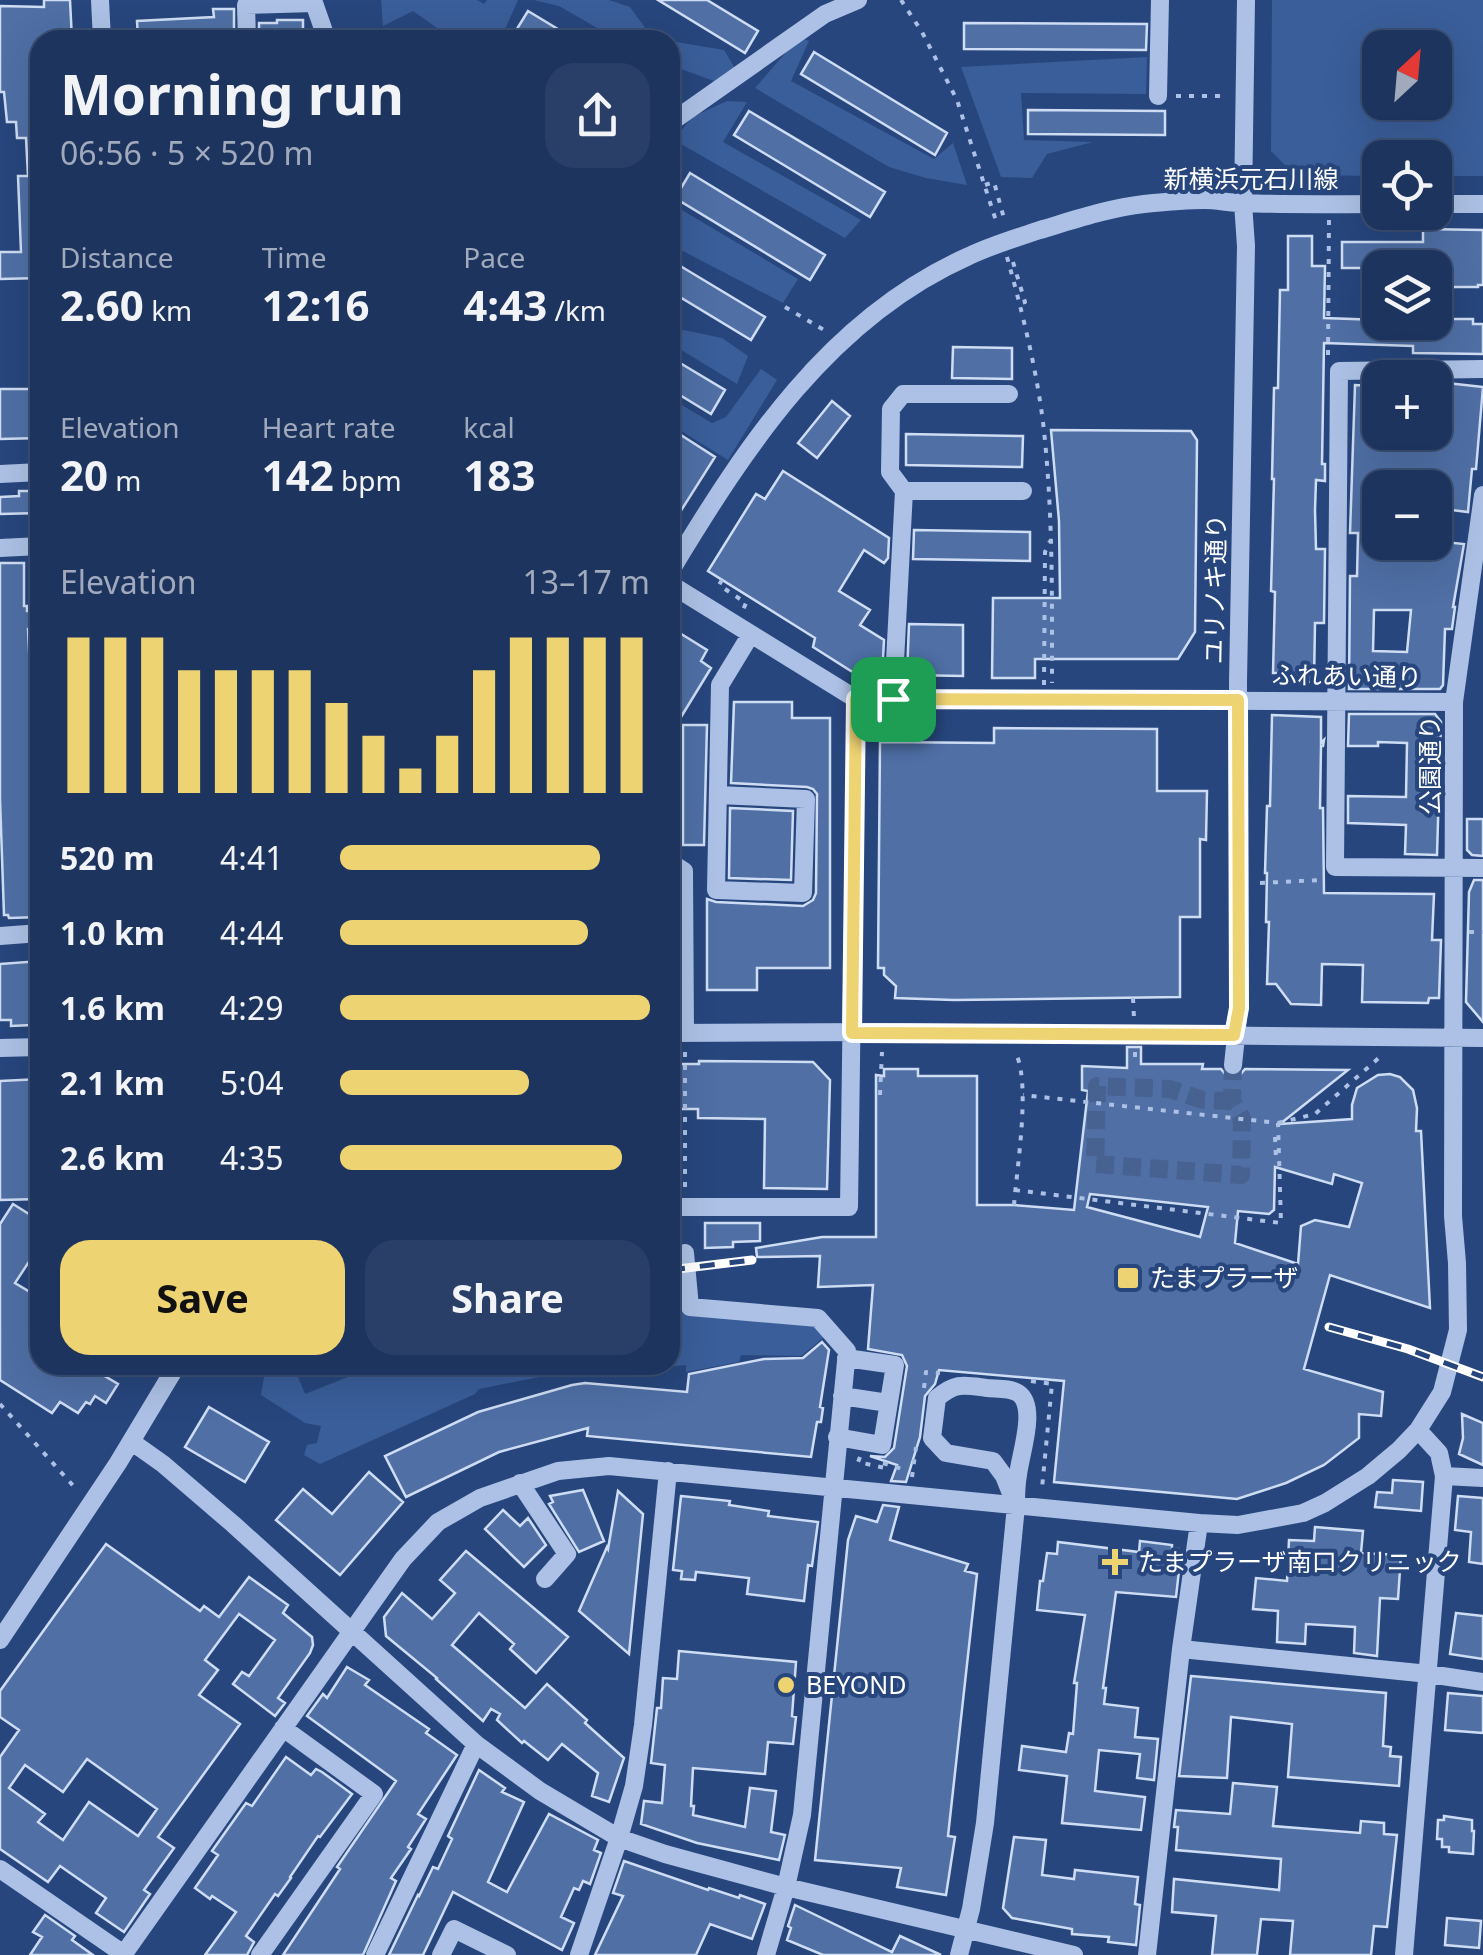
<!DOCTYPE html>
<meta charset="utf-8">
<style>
:root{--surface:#1d345e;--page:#2a3f67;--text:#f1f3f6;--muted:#a0aabc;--line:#3b4f73;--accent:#edd372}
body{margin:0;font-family:"Noto Sans","Noto Sans JP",sans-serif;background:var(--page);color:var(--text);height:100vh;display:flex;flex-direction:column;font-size:38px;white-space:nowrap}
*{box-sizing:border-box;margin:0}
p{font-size:32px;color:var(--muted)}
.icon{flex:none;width:55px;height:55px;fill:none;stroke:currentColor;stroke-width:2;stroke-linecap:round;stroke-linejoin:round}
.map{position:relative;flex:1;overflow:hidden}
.panel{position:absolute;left:30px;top:30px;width:650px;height:1345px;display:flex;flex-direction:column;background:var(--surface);border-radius:30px;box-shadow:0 10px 40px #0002,0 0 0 2px var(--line)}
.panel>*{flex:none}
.needle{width:65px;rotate:26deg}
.tools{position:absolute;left:1362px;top:30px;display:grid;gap:20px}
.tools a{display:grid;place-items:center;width:90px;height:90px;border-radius:20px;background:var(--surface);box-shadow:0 10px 40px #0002,0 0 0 2px var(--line);font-size:50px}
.pin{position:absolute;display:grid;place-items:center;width:85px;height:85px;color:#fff;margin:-42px;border-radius:20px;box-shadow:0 5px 15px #0006}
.round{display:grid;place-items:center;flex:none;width:105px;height:105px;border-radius:30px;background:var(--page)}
.overview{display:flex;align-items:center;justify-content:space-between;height:170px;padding:0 30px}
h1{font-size:55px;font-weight:700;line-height:75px}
.metrics{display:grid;grid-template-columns:repeat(3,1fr);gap:15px;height:170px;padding:10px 30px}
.metrics div{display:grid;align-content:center}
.metrics b{font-size:42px;font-weight:700}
.metrics small{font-size:28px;font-weight:400}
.metrics p{font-size:28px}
.chart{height:280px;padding:20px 30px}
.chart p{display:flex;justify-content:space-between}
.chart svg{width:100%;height:180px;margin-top:10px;stroke:var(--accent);stroke-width:6}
.button{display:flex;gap:20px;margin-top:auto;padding:20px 30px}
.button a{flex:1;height:115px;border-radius:30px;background:var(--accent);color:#111;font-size:40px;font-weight:700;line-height:115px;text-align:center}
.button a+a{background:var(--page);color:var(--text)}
ul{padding:0 30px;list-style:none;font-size:32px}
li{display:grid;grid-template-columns:160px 120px 1fr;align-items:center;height:75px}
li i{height:25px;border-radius:12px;background:var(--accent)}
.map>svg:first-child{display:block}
</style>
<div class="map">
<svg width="1483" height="1955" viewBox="0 0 1483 1955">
<rect width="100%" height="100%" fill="#27467d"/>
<!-- green -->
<path fill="#3a5e9a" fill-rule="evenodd" d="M381 0H477L484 4 487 0H518L502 36 505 40H454L413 11 383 26Z
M534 0H609L630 7 648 32 668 40H618L559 6Z
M1272 0H1483V176H1435V158H1380V176L1295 175 1271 151ZM1380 48H1435V102H1380Z
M799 37 809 41 791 81 934 159 953 143 967 185 926 178 889 167 755 88Z
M670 41 724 50 735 68 714 81 670 65Z
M1147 57 1146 94 1021 93 1024 140 1093 142 1047 154 1032 178 1001 177 961 67Z
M727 101 747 102 723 142 861 220 845 238 674 140 692 117Z
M670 203 798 279 783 303 681 250 670 263Z
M670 305 679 329 722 338 748 356 737 384 670 343Z
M761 369 777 380 728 460 670 424V398L712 423 726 417Z
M680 1290 686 1310 816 1321 828 1334 801 1356 741 1355 739 1362 686 1372V1365L650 1368 640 1365H670V1291Z
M266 1365H293L305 1394 378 1365H599L479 1389 475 1394 320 1464 304 1455 307 1445 317 1443 321 1426 305 1423 261 1395Z"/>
<!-- building -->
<path fill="#4f6fa5" stroke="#cfddf4" stroke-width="2.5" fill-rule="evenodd" d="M44 0H70L72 40H40V64L38 65 40 278 0 279V252H21L18 176H28L26 138H17L16 122H7L4 92H0V6L44 7Z
M658 0H707L758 31 745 53Z
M213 9H234V40H138L137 21 214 17Z
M528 11 576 40H529L515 32Z
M277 20H303V40H259V23H277Z
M964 23 1147 24 1146 50 964 49Z
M814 52 947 133 935 155 801 74Z
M1028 110 1165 111V135L1028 134Z
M749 111 885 192 870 217 734 135Z
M690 173 825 255 810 280 675 198Z
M1423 229 1483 230V285H1478V287H1451V319H1473V324H1483V354L1413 353V346L1324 343 1322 464H1325V481L1316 480 1315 510 1316 549H1325L1324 623H1315L1314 682 1282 681V673H1273L1275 592 1271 591 1274 479H1272L1274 388H1278L1280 290H1288V236H1312V266H1325L1324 318 1380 320V322H1435V268H1342V242H1423Z
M677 264 765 317 751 340 670 291V275Z
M953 347 1012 348V379L952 378Z
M670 357 725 390 711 414 670 389Z
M1447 383 1483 387 1476 469H1472L1468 512 1435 508V488H1380V542L1435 541 1464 544 1453 607H1455L1452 629H1445L1443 685 1440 689H1349L1350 576H1357L1358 533H1350L1355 385 1373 386 1372 426H1380V440H1425L1426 432H1435V394L1446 395ZM1374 610H1411L1407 652 1373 651Z
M0 389H40V438L0 439Z
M832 401 850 416 817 458 798 443Z
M670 428 715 457 670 528Z
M1051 430 1191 431 1197 440 1195 632 1178 659H1035V678H992L993 598H1060L1059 521Z
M906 434 1023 436 1022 467 906 465Z
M783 471 889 538 888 558 884 563 864 550 839 591 870 610 860 625 884 640 882 676 879 675 878 679 851 671 813 647 815 638 708 571 756 494 765 499Z
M19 491H40V513L0 514V497L19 496Z
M914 530 1030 532V561L913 559Z
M0 563H24V606H27V611H33L34 628 28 629 31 690 33 689 35 712H33L38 793H34L35 835 40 834V917L9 918 8 915H4L0 799Z
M909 624 963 625V676L907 675Z
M670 627 707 650 701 661 711 668 670 735Z
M734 702H792V718H830V968H757V990H707V899L716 902 803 906 813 900 816 893 817 794 813 789 807 787 731 783Z
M1349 714H1435L1441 722 1437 855 1405 854 1406 825 1348 823V796L1406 797 1407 743 1378 742V746H1348Z
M1272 715 1321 717V743L1324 740 1323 746H1321L1320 808H1323L1324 893 1434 894 1432 940H1441L1439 998H1429L1428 1003 1362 1002 1363 965 1322 964 1321 1005 1291 1004 1276 984H1267L1269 922H1266L1267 873H1265L1267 806H1270Z
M683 725H707L704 845H683Z
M994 728 1157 729V791H1207L1206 840 1200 839V917H1180V997L954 1000 895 998 896 986 884 975V968H878L880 742 994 743Z
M730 808 793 811 791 880 729 878Z
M1467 819H1483V856L1472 855 1467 850Z
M1474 880H1483V1022L1466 1002 1469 892Z
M40 961V1022H32V1025L11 1026V1020H0V964Z
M1127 1047H1141V1064H1203L1202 1069H1221L1225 1074 1233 1077 1239 1076 1245 1069 1348 1070 1280 1124 1352 1119V1105L1357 1088 1378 1075 1390 1074 1400 1077 1413 1090 1417 1108 1416 1131H1421L1430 1308 1330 1275 1304 1369 1383 1392 1381 1416 1359 1414V1438L1324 1465 1286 1483 1237 1499 1054 1482 1064 1381 939 1370 935 1384 925 1396 920 1437 906 1482 891 1481 897 1465 870 1456 885 1457 894 1448 907 1366 902 1355 868 1349 873 1285 818 1287 820 1256 757 1257 756 1248 822 1237H876V1075L884 1076V1069H918V1076H977V1205H1014L1074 1210 1088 1091 1082 1090V1066L1127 1068ZM1275 1167 1332 1184 1334 1174 1362 1183 1349 1227 1315 1220 1301 1226 1298 1264 1235 1243 1238 1211 1269 1214 1274 1210ZM1090 1194 1208 1207 1200 1237 1087 1207Z
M699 1061 813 1062 830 1080 827 1189 764 1188 765 1119 698 1118V1109H670V1064H699Z
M40 1079V1199L0 1200V1081Z
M13 1204 40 1221V1245L15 1283 40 1298V1365H109L103 1375 118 1384 106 1403 95 1396 90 1404 86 1402 78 1413 60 1402 52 1413 0 1380V1224Z
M705 1223H760V1241L733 1242V1247L705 1248Z
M822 1342 829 1350 820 1407 823 1408 821 1422H817L811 1457 587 1436 588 1428 499 1452 406 1497 385 1456 478 1412 572 1385 585 1383 687 1392 689 1374 764 1359 803 1358Z
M209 1407 269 1442 245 1482 185 1447Z
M1462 1414 1483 1423V1465L1459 1454 1463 1438Z
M369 1472 403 1502 340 1575 276 1520 303 1489 332 1514Z
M1393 1480 1423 1482 1421 1511 1375 1507 1377 1492 1392 1493Z
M583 1490 604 1541 579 1552 549 1504 553 1502 550 1496Z
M618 1491 643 1514 629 1654 579 1611 607 1547 608 1549Z
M681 1496 730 1501 729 1505 769 1511 768 1516 818 1522 812 1566 808 1565 804 1601 747 1594 749 1578 696 1572 695 1580 681 1579 682 1571 673 1570Z
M1458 1496 1483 1498V1564L1469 1562 1471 1532 1455 1530Z
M883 1505 899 1507 890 1540 968 1564 965 1571 977 1574 948 1836 955 1837 946 1895 897 1887 901 1868 815 1860 848 1540 856 1516 877 1522Z
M503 1510 520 1526 528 1518 546 1545 524 1567 485 1529Z
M1315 1527 1363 1531 1361 1553 1401 1555 1398 1599 1380 1598 1377 1656 1354 1653 1355 1627 1306 1624 1305 1644 1277 1642 1278 1611 1253 1609 1256 1578 1287 1581 1289 1540 1314 1541Z
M1140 1541 1172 1545V1549H1178V1553H1181L1176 1597 1116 1592 1103 1688H1106L1104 1704 1138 1708 1135 1737 1158 1739 1154 1780 1137 1778 1140 1754 1099 1750 1095 1791 1145 1797 1141 1830 1062 1823 1067 1776 1019 1770 1022 1746 1066 1752 1069 1733 1073 1734 1077 1683H1074L1085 1615 1037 1610 1040 1581H1043L1047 1553 1057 1554 1058 1542 1139 1552Z
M106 1544 200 1611 204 1606 219 1617 249 1577 288 1605 283 1613 312 1637 313 1645 310 1653 278 1698 285 1703 275 1716 233 1684 242 1672 249 1676 275 1640 239 1614 205 1660 218 1670 199 1695 240 1724 158 1837 174 1848 144 1890 150 1894 124 1932 96 1913 106 1898 60 1866 48 1882 0 1849V1757L19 1730 0 1717V1691ZM87 1759 157 1809 138 1836 89 1802 63 1840 38 1822 45 1814 9 1788 25 1765 63 1792Z
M466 1551 568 1637 536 1673 510 1649 514 1644 479 1613 452 1645 525 1708 547 1684 587 1720 585 1723 624 1758 609 1802 592 1796 598 1773 562 1744 548 1760 524 1741 522 1743 497 1720 500 1714 491 1709 483 1721 436 1679 437 1678 386 1636 384 1617 402 1593 432 1619 455 1593 440 1580Z
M1456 1613 1483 1616V1659L1450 1654Z
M679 1651 796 1662 792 1716 796 1717 793 1744 768 1742 765 1774 693 1768 691 1806H694L693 1815 745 1827 750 1788 776 1791 771 1832 785 1835 779 1860 697 1843 641 1824 644 1801 662 1803 665 1765 651 1763 657 1708H661L663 1678 677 1679Z
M347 1667 369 1680 365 1685 429 1729 426 1733 457 1755 418 1814 426 1819 408 1847 411 1849 391 1878 396 1881 363 1955H283L340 1869 337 1867 396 1781 307 1716 323 1694 327 1698Z
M1191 1676 1386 1693 1383 1746 1391 1747 1390 1756 1401 1757 1399 1786 1288 1777 1292 1724 1231 1717 1227 1778 1179 1776Z
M1448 1693 1483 1696V1733L1445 1730Z
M286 1757 311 1775 316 1769 322 1772 352 1794 320 1837 318 1836 290 1877 291 1878 278 1896 275 1894 246 1936 254 1942 247 1955H205L236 1912 212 1896 210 1899 195 1888 218 1855 212 1851 246 1803 252 1806Z
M479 1770 505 1788 502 1792 524 1802 488 1882 507 1892 549 1814 598 1840 594 1850 601 1853 590 1884 583 1881 579 1890 574 1888 561 1917 574 1923 562 1950 453 1892 423 1955H389L418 1895 419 1896 433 1867 438 1869 452 1839 448 1836Z
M1233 1783 1277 1787 1273 1826 1360 1833 1361 1821 1384 1823V1834L1397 1835 1387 1927 1374 1926 1371 1955H1290L1293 1921 1261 1919 1257 1955H1212L1216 1916 1172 1912 1174 1879 1279 1890 1281 1859 1176 1850 1178 1827H1174L1176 1810 1230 1814Z
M1444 1816 1472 1820V1831H1474L1473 1854 1449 1852V1847H1442V1839H1437L1438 1820H1444Z
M1014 1837 1046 1840 1042 1875 1074 1879 1075 1870 1138 1877 1135 1904 1140 1905 1136 1945 1108 1942 1109 1937 1072 1934V1929L1012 1918 1003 1908Z
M624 1861 708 1890 709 1888 739 1898 740 1895 765 1904 752 1939 710 1924 696 1955H595L623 1896 613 1893Z
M795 1905 892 1952 900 1936 941 1955H823L787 1940 791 1928 788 1926Z
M45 1915 75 1936 72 1940 93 1955H30L42 1937 33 1932Z
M1447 1918 1481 1921 1479 1948 1445 1945Z"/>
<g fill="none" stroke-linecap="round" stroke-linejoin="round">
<!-- minor-tunnel -->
<path stroke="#476290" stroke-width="18" stroke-dasharray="18 9" stroke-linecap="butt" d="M1232 1101 1203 1100 1170 1089 1097 1086 1095 1164 1241 1175 1242 1118 1232 1101 1233 1065"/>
<!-- path -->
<path stroke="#acc1e5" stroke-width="4" stroke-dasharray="5 8" stroke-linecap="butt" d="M901 0 922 32 957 100 997 224
M1176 96H1221
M985 185 994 182 1005 222
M1007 257C1022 311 1036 367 1043 422 1053 509 1052 596 1052 683
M1013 262 1025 302 1021 303
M785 307 824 330
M1328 355 1329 220
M722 580 719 585 746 603 743 610
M1044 685 1045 552 1050 541
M1260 883 1322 880
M1469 932H1483
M1133 998 1134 1018
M685 1052V1188
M1135 1052V1064
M880 1095 882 1052
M1278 1123 1315 1114 1381 1056
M1275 1137 1276 1159 1279 1160
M1015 1190 1281 1223 1278 1123 1023 1095
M1014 1205C1017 1167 1030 1088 1017 1056
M1031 1381 1052 1384 1042 1488
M924 1388 926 1372 940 1373
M0 1404 77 1490
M860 1457 858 1462 885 1468
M883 1463 902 1469
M912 1477 916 1447"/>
<!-- minor -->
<path stroke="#acc1e5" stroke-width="18" d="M100 0 102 40
M313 0 327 40
M247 40 246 5 314 3
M1158 96 1160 0
M670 123 825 14 858 0
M1435 204H1483
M1483 369 1339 371 1335 867 1483 868
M0 474 40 472
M904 491H1023
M0 548 40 546
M670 572C746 446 829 318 969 256 992 245 1016 238 1040 230 1074 220 1109 208 1144 204 1164 202 1185 200 1205 200 1217 200 1230 203 1243 203 1288 205 1334 204 1380 204
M670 584 856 699 1454 702
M893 699 904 491 890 472 891 409 903 394H1009
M718 795 806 799 803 893 716 890 720 685 751 634
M670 862 684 871 685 1033
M0 936 40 933
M670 1033 878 1032 1483 1038
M0 1048 40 1047
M1233 1065 1239 1008 1238 682 1246 246 1243 203 1246 0
M670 1207H849L856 699
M685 1253 690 1307 818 1318 847 1351 802 1815 786 1887 766 1955
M842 1396 888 1403
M837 1437 882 1445 895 1365 846 1358
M132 1442 163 1464 233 1524 476 1744 540 1791 619 1838 665 1854 786 1887 1074 1955
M1444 1476 1483 1478
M520 1483 567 1554 545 1579
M0 1640 118 1463 177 1365
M1181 1649 1429 1674 1483 1682
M0 1869 125 1955
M123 1955 403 1559 438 1522 480 1498 558 1471 609 1466 1199 1523 1238 1525 1303 1513 1325 1503 1368 1476 1399 1450 1418 1430 1442 1392 1458 1330 1457 1263 1453 1216 1454 702 1483 495
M260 1955 374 1794 283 1728
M375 1955 476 1744
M441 1955 454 1929 507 1955
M579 1955 619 1838 634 1786 643 1725 668 1471
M959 1955 971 1909 985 1823 1016 1506C1016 1496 1016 1485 1018 1475 1020 1455 1038 1406 1018 1393 1010 1388 997 1389 987 1388 964 1385 956 1382 937 1398L932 1438 946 1453 993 1461 1004 1476 1016 1506
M1147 1955 1181 1649 1199 1523
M1404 1955 1444 1476 1439 1453 1418 1430"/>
<defs>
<path id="rail" d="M670 1270 752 1260
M1329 1327 1408 1349 1483 1377
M304 1371 322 1365"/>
</defs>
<!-- rail casing -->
<use href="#rail" stroke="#fff" stroke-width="9"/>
<!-- rail -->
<use href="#rail" stroke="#27467d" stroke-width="5" stroke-dasharray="15" stroke-linecap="butt"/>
</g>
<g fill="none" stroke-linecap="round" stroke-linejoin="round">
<defs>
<path id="route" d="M856 699 1238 700 1239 1008 1234 1035 852 1033Z"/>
</defs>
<!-- route casing -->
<use href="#route" stroke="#fff" stroke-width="20"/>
<!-- route -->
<use href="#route" stroke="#edd372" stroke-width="12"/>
</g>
<!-- markers -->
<g fill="#edd372" stroke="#27467d" stroke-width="4">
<rect x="1116" y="1266" width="24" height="24" rx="5"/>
<path d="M1110 1547h10v10h10v10h-10v10h-10v-10h-10v-10h10z"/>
<circle cx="786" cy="1685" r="10"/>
</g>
<g text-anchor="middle" stroke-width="8" stroke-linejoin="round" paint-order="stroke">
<!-- street labels -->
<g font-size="25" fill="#fff" stroke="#27467d">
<text x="1251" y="188">新横浜元石川線</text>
<text transform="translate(1215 589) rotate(-89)" y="9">ユリノキ通り</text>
<text transform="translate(1347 676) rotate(1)" y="9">ふれあい通り</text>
<text transform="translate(1430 765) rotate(-90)" y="9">公園通り</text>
</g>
<!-- poi labels -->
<g font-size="25" fill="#fff" stroke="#27467d" text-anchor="start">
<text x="1150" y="1287">たまプラーザ</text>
<text x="1138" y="1571">たまプラーザ南口クリニック</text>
<text x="806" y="1694">BEYOND</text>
</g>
</g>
</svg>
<div class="tools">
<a><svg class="needle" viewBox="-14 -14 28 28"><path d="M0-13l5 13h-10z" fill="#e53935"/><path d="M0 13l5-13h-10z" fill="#a0aabc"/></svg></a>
<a><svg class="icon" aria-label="locate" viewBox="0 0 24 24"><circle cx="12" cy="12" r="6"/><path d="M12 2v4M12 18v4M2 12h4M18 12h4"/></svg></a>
<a><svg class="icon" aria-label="layers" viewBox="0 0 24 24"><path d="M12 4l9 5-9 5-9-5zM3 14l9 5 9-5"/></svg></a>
<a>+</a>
<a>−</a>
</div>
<div class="pin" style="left:893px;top:699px;background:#1e9e55"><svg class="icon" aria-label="arrive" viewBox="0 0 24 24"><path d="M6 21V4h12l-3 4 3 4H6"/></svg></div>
<section class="panel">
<div class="overview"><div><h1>Morning run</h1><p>06:56 · 5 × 520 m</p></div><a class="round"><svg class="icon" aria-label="share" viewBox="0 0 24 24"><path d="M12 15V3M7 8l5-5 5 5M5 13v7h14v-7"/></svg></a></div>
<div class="metrics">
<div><p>Distance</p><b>2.60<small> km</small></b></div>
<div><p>Time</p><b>12:16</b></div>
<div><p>Pace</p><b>4:43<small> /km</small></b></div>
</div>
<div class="metrics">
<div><p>Elevation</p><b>20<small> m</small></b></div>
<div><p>Heart rate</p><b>142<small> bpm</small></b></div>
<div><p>kcal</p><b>183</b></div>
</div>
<div class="chart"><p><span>Elevation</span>13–17 m</p>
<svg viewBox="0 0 160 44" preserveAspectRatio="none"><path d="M5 44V6M15 44V6M25 44V6M35 44V14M45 44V14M55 44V14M65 44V14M75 44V22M85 44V30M95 44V38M105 44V30M115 44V14M125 44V6M135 44V6M145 44V6M155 44V6"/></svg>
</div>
<ul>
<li><b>520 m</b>4:41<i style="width:84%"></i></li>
<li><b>1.0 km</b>4:44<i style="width:80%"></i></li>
<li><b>1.6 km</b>4:29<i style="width:100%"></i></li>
<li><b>2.1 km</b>5:04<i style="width:61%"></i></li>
<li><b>2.6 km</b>4:35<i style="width:91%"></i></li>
</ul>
<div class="button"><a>Save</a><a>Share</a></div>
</section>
</div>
